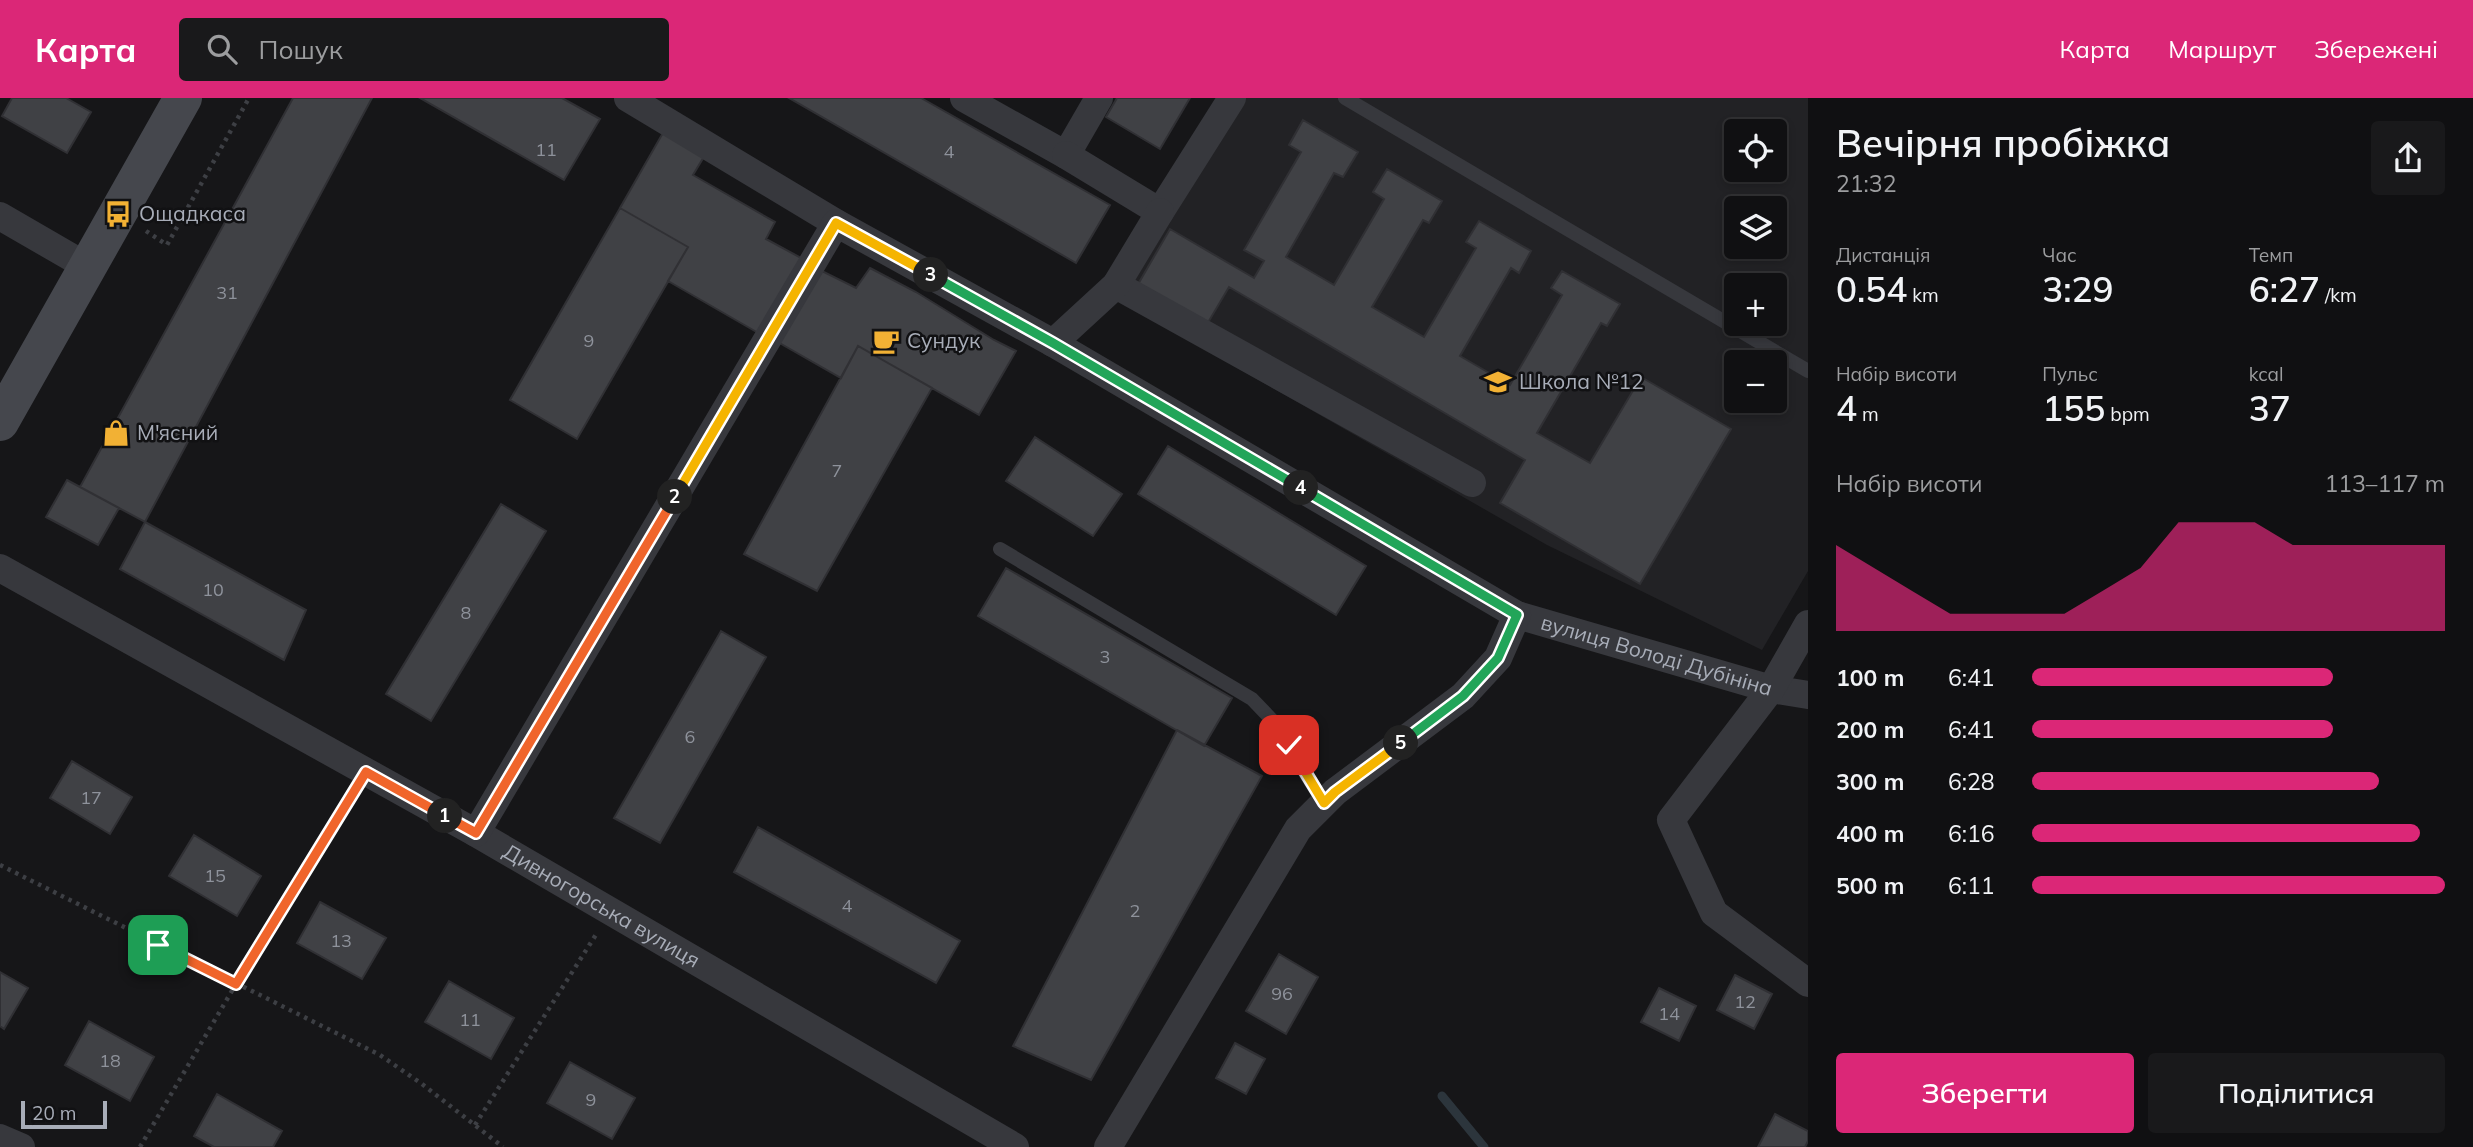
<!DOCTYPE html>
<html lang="uk">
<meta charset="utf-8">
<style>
:root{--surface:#101012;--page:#19191b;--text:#f1f3f6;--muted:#9c9d9f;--line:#303032;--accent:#db2777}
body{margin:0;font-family:Mulish,sans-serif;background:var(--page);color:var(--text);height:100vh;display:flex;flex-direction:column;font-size:26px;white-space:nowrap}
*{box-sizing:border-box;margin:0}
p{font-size:23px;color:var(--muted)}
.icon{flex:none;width:38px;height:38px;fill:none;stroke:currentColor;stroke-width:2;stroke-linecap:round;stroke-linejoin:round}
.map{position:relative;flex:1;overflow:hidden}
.panel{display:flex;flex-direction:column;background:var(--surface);width:665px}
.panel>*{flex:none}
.buttons{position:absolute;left:1724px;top:21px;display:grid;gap:14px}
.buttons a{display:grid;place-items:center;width:63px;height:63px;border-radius:7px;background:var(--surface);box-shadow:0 4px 10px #0003,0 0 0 2px var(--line);font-size:35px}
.scale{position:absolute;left:21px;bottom:18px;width:86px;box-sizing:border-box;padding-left:7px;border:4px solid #a8adb8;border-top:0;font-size:19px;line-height:24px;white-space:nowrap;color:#a8adb8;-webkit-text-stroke:5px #111113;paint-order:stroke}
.pin{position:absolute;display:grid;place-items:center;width:60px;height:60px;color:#fff;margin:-30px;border-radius:14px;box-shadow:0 4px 10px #0006}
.km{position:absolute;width:35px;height:35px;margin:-18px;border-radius:50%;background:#222;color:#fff;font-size:19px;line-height:35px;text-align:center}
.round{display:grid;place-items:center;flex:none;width:74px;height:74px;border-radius:7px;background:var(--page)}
.summary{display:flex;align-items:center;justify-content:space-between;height:119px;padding:0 28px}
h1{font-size:38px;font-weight:600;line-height:52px}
.figures{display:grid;grid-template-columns:repeat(3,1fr);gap:10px;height:119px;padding:7px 28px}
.figures div{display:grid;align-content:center}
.figures b{font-size:35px;font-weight:600}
.figures small{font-size:19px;font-weight:400}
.figures p{font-size:19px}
.chart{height:196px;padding:14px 28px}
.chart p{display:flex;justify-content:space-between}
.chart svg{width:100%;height:126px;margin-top:7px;fill:var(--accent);opacity:.7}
.cta{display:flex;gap:14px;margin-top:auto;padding:14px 28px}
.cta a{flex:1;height:80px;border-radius:7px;background:var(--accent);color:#fff;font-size:28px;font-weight:600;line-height:80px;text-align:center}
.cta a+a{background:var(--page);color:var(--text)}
ul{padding:0 28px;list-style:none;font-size:23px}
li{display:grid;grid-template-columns:112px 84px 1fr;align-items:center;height:52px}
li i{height:18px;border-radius:9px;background:var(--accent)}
header{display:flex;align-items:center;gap:42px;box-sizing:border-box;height:98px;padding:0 35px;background:var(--accent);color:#fff}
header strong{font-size:33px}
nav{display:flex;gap:38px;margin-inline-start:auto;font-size:24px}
.search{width:490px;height:63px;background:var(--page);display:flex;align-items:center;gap:18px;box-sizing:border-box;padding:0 24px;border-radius:7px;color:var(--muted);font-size:26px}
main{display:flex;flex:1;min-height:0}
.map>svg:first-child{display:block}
</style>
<header>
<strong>Карта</strong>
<div class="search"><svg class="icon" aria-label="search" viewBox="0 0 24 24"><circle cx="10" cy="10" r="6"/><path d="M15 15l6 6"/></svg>Пошук</div>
<nav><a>Карта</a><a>Маршрут</a><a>Збережені</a></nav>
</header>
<main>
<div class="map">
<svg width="1808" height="1049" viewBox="0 0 1808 1049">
<rect width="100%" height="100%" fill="#161618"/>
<!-- built -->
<path fill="#222225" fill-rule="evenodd" d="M1240 0H1808V473L1762 552 1547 447 1117 201ZM1736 33H1774V72H1736ZM1736 110H1774V149H1736ZM1736 187H1774V226H1736ZM1736 264H1774V303H1736Z"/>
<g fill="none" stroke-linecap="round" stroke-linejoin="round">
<!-- stream -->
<path stroke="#2c353c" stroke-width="9" d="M1442 998 1484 1049"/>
</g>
<!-- building -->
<path fill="#404145" stroke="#303034" stroke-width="2" d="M12 0H66L91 14 67 55 2 18Z
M293 0H372L145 424 80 389Z
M420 0H562L600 21 564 82Z
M789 0H921L1110 107 1076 165Z
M1117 0H1190L1160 51 1106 19Z
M1303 22 1358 54 1343 79 1334 75 1286 159 1334 187 1384 101 1373 94 1387 71 1442 103 1429 125 1423 122 1372 209 1424 239 1476 150 1466 144 1479 123 1531 153 1519 175 1511 170 1460 258 1510 287 1562 197 1551 190 1562 173 1620 206 1607 228 1601 225 1537 335 1590 365 1641 279 1731 331 1640 486 1500 405 1525 362 1229 189 1206 228 1137 188 1170 131 1254 180 1264 163 1244 152 1301 54 1289 47Z
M664 33 705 57 693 77 775 124 766 141 803 161 760 236 668 183 688 149 620 110Z
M620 110 688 149 577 341 510 302Z
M870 170 916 194 994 242 1016 253 979 317 858 248 841 280 776 243 822 173 856 190Z
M858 248 932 290 817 493 744 456Z
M1035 339 1122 396 1093 438 1006 383Z
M1168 348 1366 468 1336 517 1138 396Z
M67 382 119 410 98 447 46 419Z
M501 406 546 433 431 623 386 596Z
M145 424 306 512 284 562 120 471Z
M1006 470 1232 600 1204 648 978 518Z
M721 533 766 559 660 745 614 720Z
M1177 632 1262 678 1091 982 1013 948Z
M72 663 132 699 110 736 50 700Z
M758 729 960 843 936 885 734 774Z
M194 737 261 778 237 818 169 778Z
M320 804 386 840 362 881 297 845Z
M1279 856 1318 879 1286 936 1246 913Z
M0 874 28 890 4 931 0 928Z
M1735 877 1772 896 1754 931 1717 912Z
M449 883 514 920 491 961 425 924Z
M1659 890 1696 908 1679 943 1641 924Z
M89 923 154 959 130 1003 65 967Z
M1235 945 1265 961 1246 996 1216 980Z
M570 964 635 1000 612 1041 547 1005Z
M217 996 282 1033 273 1049H214L194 1038Z
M1775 1016 1808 1033V1043L1805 1049H1758Z"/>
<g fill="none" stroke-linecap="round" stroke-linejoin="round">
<!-- path -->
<path stroke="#3d3f44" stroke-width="4.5" stroke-dasharray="3.5 5" stroke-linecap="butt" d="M146 133 167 147 249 0
M0 767 380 957 422 986 503 1049
M475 1027 597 835
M140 1049 236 886 353 696"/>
<!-- lane -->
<path stroke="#37383d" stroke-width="14" d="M1345 0 1808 273
M1000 451 1252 601 1272 622 1324 705"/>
<!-- street -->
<g stroke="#37383d" stroke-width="28">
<path id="s1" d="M628 0 836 125 1053 245 1517 517 1771 591 1808 597"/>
<path d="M964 0 1066 57 1099 0"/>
<path d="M1066 57 1160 114 1232 0"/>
<path d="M0 118 88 169"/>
<path d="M1116 187 1472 385"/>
<path d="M1053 245 1116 187 1160 114"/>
<path id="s2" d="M0 470 476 735 1015 1049"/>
<path d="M1808 526 1771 591 1671 722 1714 815 1808 885"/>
<path d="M476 735 836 125"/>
<path d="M0 1040 21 1049"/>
<path d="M1108 1049 1298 731 1335 694 1463 598 1498 560 1517 517"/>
</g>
<!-- secondary -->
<path stroke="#45474d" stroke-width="38" d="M0 324 183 0"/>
</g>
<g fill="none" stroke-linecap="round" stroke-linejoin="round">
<defs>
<path id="split-1" d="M158 847 236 886 366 674 445 718"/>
<path id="split-2" d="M445 718 476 735 675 399"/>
<path id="split-3" d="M675 399 836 125 931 177"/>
<path id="split-4" d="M931 177 1053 245 1301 390"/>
<path id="split-5" d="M1301 390 1517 517 1498 560 1463 598 1401 645"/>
<path id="split-6" d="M1289 647 1324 705 1335 694 1401 645"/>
</defs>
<!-- split-1 casing -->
<use href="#split-1" stroke="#fff" stroke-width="14"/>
<!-- split-2 casing -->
<use href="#split-2" stroke="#fff" stroke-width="14"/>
<!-- split-3 casing -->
<use href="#split-3" stroke="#fff" stroke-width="14"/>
<!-- split-4 casing -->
<use href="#split-4" stroke="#fff" stroke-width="14"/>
<!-- split-5 casing -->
<use href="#split-5" stroke="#fff" stroke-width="14"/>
<!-- split-6 casing -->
<use href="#split-6" stroke="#fff" stroke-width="14"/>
<!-- split-1 -->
<use href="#split-1" stroke="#f0652b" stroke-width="9"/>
<!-- split-2 -->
<use href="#split-2" stroke="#f0652b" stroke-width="9"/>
<!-- split-3 -->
<use href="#split-3" stroke="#f5b400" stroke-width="9"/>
<!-- split-4 -->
<use href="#split-4" stroke="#22a559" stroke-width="9"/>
<!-- split-5 -->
<use href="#split-5" stroke="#22a559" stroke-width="9"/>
<!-- split-6 -->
<use href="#split-6" stroke="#f5b400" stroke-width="9"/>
</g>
<!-- icons -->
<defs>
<symbol id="bus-bare" viewBox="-9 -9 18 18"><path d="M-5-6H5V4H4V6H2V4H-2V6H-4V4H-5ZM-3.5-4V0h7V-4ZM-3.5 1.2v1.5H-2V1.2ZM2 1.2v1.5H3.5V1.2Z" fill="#f2b134" stroke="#111113" stroke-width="2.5" paint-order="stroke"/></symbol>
<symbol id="cafe-bare" viewBox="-9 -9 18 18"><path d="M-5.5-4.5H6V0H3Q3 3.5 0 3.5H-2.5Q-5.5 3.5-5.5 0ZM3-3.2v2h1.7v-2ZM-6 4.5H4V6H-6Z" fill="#f2b134" stroke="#111113" stroke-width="2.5" paint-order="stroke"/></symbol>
<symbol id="school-bare" viewBox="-9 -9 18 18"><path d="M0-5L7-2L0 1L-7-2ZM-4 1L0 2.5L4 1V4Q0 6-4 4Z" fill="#f2b134" stroke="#111113" stroke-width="2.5" paint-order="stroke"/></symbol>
<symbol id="shop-bare" viewBox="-9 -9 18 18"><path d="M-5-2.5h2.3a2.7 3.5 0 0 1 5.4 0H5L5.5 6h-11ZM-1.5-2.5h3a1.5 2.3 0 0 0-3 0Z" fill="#f2b134" stroke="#111113" stroke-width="2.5" paint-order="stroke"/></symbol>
</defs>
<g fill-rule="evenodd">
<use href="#bus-bare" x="99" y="97" width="38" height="38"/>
<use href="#cafe-bare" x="867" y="224" width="38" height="38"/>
<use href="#school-bare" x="1479" y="265" width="38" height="38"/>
<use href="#shop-bare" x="97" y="316" width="38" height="38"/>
</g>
<g text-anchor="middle" stroke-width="5" stroke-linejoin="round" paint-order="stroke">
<!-- number labels -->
<g font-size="18" fill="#8e929b">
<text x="546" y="58">11</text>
<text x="949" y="60">4</text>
<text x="227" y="201">31</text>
<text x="589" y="249">9</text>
<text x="837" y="379">7</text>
<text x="213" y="498">10</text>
<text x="466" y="521">8</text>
<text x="1105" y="565">3</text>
<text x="690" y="645">6</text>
<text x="91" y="706">17</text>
<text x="215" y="784">15</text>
<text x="847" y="814">4</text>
<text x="1135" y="819">2</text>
<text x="341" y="849">13</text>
<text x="1282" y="902">96</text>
<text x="1745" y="910">12</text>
<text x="1669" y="922">14</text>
<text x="470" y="928">11</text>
<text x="110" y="969">18</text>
<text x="591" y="1008">9</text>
</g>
<!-- poi labels -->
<g font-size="21" fill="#a8adb8" stroke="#111113" text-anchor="start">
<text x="139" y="123">Ощадкаса</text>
<text x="907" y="250">Сундук</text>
<text x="1519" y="291">Школа №12</text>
<text x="137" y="342">М'ясний</text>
</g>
<!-- street labels -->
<g font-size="21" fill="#a8adb8" stroke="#111113">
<text dy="7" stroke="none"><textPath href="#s1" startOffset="1174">вулиця Володі Дубініна</textPath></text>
<text dy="7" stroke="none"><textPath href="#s2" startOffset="690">Дивногорська вулиця</textPath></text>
</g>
</g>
</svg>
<div class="buttons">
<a><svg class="icon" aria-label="locate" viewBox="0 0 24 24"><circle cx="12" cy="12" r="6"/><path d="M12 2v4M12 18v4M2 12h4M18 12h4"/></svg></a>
<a><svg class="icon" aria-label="layers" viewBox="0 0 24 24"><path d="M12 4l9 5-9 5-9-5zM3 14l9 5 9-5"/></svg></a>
<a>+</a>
<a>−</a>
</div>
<div class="scale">20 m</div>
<div class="pin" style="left:158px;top:847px;background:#1e9e55"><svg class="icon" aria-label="arrive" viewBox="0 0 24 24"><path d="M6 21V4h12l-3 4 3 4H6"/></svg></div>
<div class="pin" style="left:1289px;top:647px;background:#d93025"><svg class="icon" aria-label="check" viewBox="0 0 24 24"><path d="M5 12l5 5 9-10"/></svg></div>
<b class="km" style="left:445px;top:718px">1</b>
<b class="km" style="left:675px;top:399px">2</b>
<b class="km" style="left:931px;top:177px">3</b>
<b class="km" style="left:1301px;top:390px">4</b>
<b class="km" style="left:1401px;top:645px">5</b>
</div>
<section class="panel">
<div class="summary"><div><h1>Вечірня пробіжка</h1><p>21:32</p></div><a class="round"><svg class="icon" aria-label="share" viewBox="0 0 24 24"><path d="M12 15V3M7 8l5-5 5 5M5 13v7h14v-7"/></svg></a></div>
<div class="figures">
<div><p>Дистанція</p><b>0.54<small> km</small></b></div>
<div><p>Час</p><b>3:29</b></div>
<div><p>Темп</p><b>6:27<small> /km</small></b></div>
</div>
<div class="figures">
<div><p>Набір висоти</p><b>4<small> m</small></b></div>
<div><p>Пульс</p><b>155<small> bpm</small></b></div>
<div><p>kcal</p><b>37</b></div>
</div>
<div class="chart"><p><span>Набір висоти</span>113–117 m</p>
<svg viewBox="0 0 160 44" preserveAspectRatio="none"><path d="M0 44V14L10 22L20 30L30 38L40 38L50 38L60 38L70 30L80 22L90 6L100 6L110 6L120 14L130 14L140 14L150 14L160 14V44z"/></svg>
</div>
<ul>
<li><b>100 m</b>6:41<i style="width:73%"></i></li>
<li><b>200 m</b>6:41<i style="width:73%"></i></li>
<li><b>300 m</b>6:28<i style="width:84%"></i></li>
<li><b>400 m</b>6:16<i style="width:94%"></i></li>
<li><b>500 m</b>6:11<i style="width:100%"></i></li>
</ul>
<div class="cta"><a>Зберегти</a><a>Поділитися</a></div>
</section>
</main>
